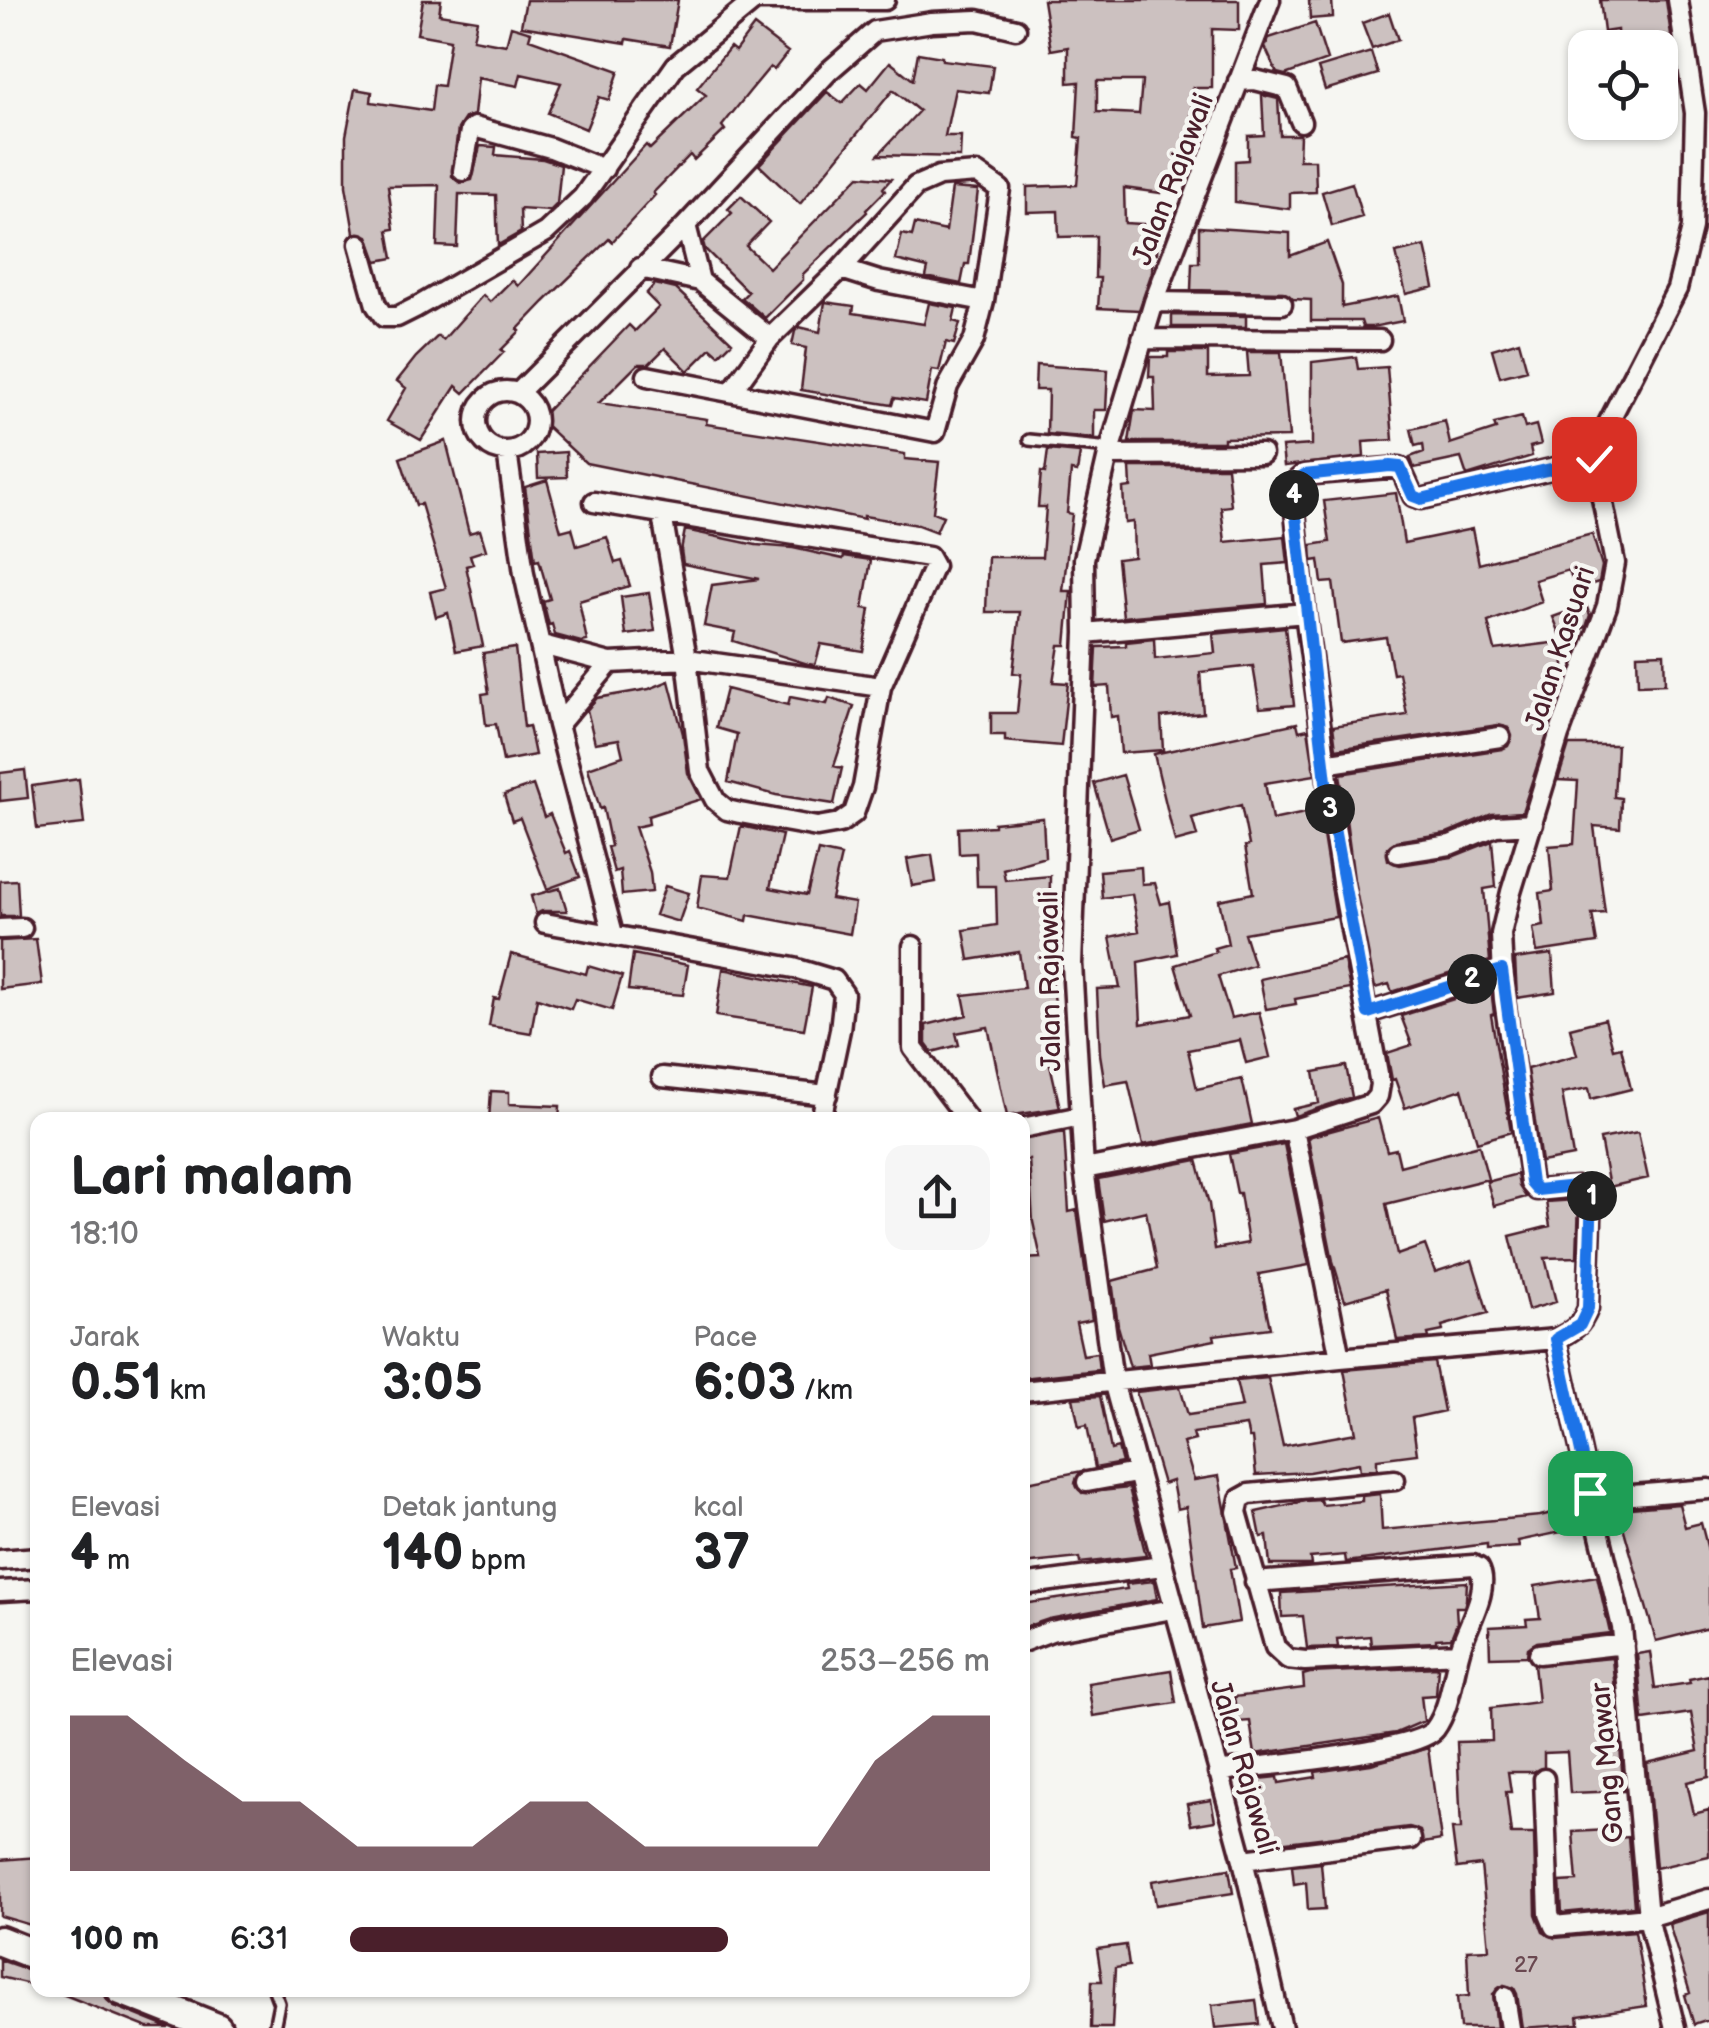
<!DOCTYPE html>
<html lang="id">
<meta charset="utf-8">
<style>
:root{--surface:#fff;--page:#f6f6f6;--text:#202124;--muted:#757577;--accent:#4a1f2b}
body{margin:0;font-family:"Balsamiq Sans",sans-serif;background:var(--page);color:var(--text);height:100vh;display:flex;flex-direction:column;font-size:38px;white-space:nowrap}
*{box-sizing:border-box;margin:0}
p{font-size:32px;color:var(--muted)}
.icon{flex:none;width:55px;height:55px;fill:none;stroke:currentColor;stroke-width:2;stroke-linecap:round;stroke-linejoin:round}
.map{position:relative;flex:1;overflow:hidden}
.side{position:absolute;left:30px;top:1112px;width:1000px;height:885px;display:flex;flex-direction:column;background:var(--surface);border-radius:20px;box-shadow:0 2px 8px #0004}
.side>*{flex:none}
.tools{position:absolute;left:1568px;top:30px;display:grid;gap:20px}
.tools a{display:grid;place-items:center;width:110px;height:110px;border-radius:20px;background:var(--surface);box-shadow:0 2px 8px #0004;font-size:50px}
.pin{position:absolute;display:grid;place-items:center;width:85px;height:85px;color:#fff;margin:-42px;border-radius:20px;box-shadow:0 5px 15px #0006}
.km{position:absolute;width:50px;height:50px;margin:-25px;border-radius:50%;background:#222;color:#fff;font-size:28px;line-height:50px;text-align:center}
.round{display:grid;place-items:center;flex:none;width:105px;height:105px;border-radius:20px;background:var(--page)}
.overview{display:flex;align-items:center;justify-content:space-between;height:170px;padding:0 40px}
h1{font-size:55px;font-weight:600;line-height:75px}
.figures{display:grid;grid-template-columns:repeat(3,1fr);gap:15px;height:170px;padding:10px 40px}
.figures div{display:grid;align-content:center}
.figures b{font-size:50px;font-weight:600}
.figures small{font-size:28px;font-weight:400}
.figures p{font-size:28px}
.chart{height:280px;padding:20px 40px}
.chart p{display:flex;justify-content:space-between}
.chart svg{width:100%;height:180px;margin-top:10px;fill:var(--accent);opacity:.7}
ul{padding:0 40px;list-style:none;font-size:32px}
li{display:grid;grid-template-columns:160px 120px 1fr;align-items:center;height:75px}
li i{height:25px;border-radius:12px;background:var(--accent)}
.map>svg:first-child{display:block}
</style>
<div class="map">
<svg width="1709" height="2028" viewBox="0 0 1709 2028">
<rect width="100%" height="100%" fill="#f6f6f2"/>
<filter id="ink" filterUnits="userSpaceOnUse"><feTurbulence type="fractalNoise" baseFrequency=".01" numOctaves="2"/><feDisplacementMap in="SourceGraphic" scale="20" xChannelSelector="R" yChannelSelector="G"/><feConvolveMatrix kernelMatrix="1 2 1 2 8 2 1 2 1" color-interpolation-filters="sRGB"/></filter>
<g filter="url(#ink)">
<!-- building -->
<path fill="#ccc1c0" stroke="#4a1f2b" stroke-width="2.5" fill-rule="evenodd" d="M423 0H441L439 14 477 20 473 39 506 45 511 26 531 32 529 39 619 71 609 100 599 97 586 129 548 113 561 83 521 74 518 86 478 78 474 115 465 118 458 129 452 176 460 183 472 180 480 146 496 147 495 155 543 159 561 165 557 204 550 211 520 209 521 232 498 245 496 195 459 194 457 247 437 246 439 185 388 186 394 229 388 230 393 258 377 261 368 236 354 233 346 186V136L355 89 372 92 371 102 431 111 434 85 443 86 450 40 417 34Z
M526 0H678L670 46 627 39 626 43 521 26Z
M1043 0H1239V30L1212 29V88H1193L1190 133H1197L1195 156 1180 155 1177 179 1163 177 1161 193 1124 188 1125 223 1159 225 1157 253H1153L1152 272 1139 310 1098 308 1100 278H1095L1096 236 1059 237 1058 211 1027 212V187L1077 185 1081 138 1076 137 1079 82 1068 83V47L1051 50ZM1097 81H1142L1139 114 1097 112Z
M1309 0H1332L1333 17 1310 19Z
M1600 0H1666L1676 71 1660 73V48H1618L1617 30 1604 32Z
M1389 13 1398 40 1372 49 1362 23Z
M1315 23 1327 60 1285 75 1277 73 1265 47 1269 38Z
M754 26 788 52 774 70 770 67 750 91 722 126 725 130 694 160 690 155 653 193 655 195 612 242 609 239 544 302 518 329 520 331 501 350 504 352 464 393 456 386 421 440 387 421 406 388 397 381 416 357 438 336 443 340 483 295 490 302 512 280 518 286 646 145 650 149 706 95 697 88 730 47 735 51Z
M1371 52 1378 74 1325 90 1318 68Z
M918 53 942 57V60L993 66 989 93 955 89 945 136H961L960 157 878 155 919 111 893 90 800 204 759 165 827 92 842 103 861 83 868 89 890 62 913 80Z
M1262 95 1278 99 1280 135H1300L1299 160H1315L1316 192 1290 193V209L1235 202V161L1248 160V136L1264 135Z
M859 176 891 179 883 188 885 191 866 210 867 212 803 274V280L765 318 742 298 748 292 705 249 703 242 732 213 728 209 741 196 769 222 746 246 769 268Z
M1352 183 1362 217 1332 226 1322 192Z
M952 188 978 190 969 264H965L961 284 926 277 928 268 896 260 902 234 912 236 915 224 946 231Z
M1199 227 1290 233V256L1327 242 1342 285V307L1398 296 1403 321 1372 327H1363L1361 321H1311V300L1293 299 1283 292 1191 290 1192 263H1199Z
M1425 246 1434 287 1406 294 1396 253Z
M655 284 676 289 732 342 719 355 711 348 688 371 665 348 649 364H638L599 403 707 419 706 424 905 454V459L939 462 933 512 943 516 936 532 918 525 864 516V519L586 463 539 419 629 325 635 331 659 307 646 294Z
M825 302 854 306 853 313 924 324 929 303 956 308 953 321 960 323 954 344 946 342 939 371 932 370 926 403 894 398 892 405 801 390 806 348 792 345 795 331 799 327 820 332Z
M1172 315 1246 316V327H1172Z
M1519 341 1527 370 1500 377 1492 349Z
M1168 352H1208V377L1249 376 1247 352H1281L1289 437 1224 438V442H1129L1134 410 1155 411 1154 377H1149L1150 357H1168Z
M1356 357 1358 369 1387 367 1393 440 1363 442 1364 457 1284 466 1282 447 1312 445V362Z
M1036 365 1108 370 1106 410H1094V438L1047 434 1048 390H1035Z
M1522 417 1525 428 1536 425 1541 444 1530 447 1532 456 1467 476 1461 458 1414 468 1412 462 1410 457 1424 452 1423 444 1415 446 1411 429 1445 421 1450 444 1496 429 1494 424Z
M446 441 469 533 480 530 486 550 470 555 473 564 466 566 483 646 456 651 448 613 436 617 430 592 446 588 421 504 416 505 400 458Z
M1048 450 1080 453 1077 472 1071 471 1067 513 1072 514 1063 591H1071L1066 645H1059L1053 682 1068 683 1061 746 1005 741V735H991V713H1017L1021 674 1013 673 1020 612H986L988 557H1042L1046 507H1038L1041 472 1045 473Z
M566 452 567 477 538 478 537 454Z
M1130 467H1227L1231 506 1221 507 1225 542 1285 536 1288 563 1264 565 1267 604 1123 617 1117 559 1134 557 1133 522 1125 523 1123 488 1131 487Z
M547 480 561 531 572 528 577 546 607 537 615 563 622 561 630 586 579 601 587 641 581 642 555 635 552 624 549 625 543 601 550 599 539 560 535 561 525 487Z
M1396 493 1404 543 1472 529 1479 564 1592 534 1602 566 1599 582 1575 589 1569 570 1535 580 1542 602 1488 622 1495 650 1561 642 1566 680 1552 683 1556 708 1522 812 1492 814 1447 833 1396 841 1387 848 1388 860 1400 865 1452 857 1492 841 1496 887 1484 889 1490 961 1392 992 1389 984 1375 988 1354 880 1340 774 1502 749 1508 746 1512 736 1509 728 1498 725 1336 749 1333 726 1407 715 1399 673 1393 674 1386 637 1341 643 1333 582 1322 583 1319 560 1312 561 1311 545 1330 542 1324 501Z
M685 530 756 545 793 548 843 559 844 556 871 560 863 608 870 609 863 651 821 644 815 665 808 664 733 641 735 632 704 626 712 585 759 579 683 564 681 550Z
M649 593 655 631 626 635 621 597Z
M1586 605 1590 615 1586 627 1561 636 1553 617Z
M1285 627 1294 705 1260 708 1253 666 1200 672 1203 713 1161 717 1163 750 1121 753 1118 716 1111 717 1109 686 1095 687 1097 647 1126 646V642L1154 639 1155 659 1215 653 1213 634Z
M515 648 524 727 529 726 535 755 503 761 496 724 486 725 482 694 489 693 483 653Z
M1664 653 1665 684 1638 685 1637 654Z
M669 681 683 734 688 773 701 799 648 816 649 824 635 827 650 872 652 892 622 895 620 870 614 872 607 847 611 846 603 808 600 809 588 768 623 756 619 739 595 743 587 710 597 698 649 689Z
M726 689 788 705 790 697 827 704 829 698 854 706 834 766 842 768 834 804 776 795 728 782 737 734 716 728Z
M1297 723 1299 731 1308 729 1315 775 1265 783 1272 820 1319 810 1336 917 1244 933 1254 965 1218 976 1231 1018 1259 1012 1270 1057 1246 1063 1240 1040 1188 1050 1197 1089 1242 1079 1252 1124 1143 1145 1128 1081 1105 1085 1100 1054 1097 989 1120 988 1110 937 1139 931 1132 894 1102 898 1100 871 1141 867 1142 884 1155 883 1161 904 1169 902 1177 954 1138 962 1141 1024 1190 1015 1175 965 1216 952 1214 948 1228 944 1219 900 1253 893 1245 846 1249 845 1241 805 1192 818 1197 836 1175 842 1154 754Z
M1569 745H1617L1614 797 1621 798 1620 828 1594 826 1605 913 1592 914 1597 943 1537 952 1533 928 1544 926 1540 893 1553 891 1549 846 1574 844 1578 781 1558 780Z
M25 770 28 798 0 801V773Z
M1123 775 1139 829 1110 838 1094 783Z
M79 779 84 824 37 829 32 786Z
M533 785 544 817 550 814 566 853 570 851 580 877 547 889 520 818 512 821 504 795Z
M1043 818 1045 857 1003 869 1005 880 1050 876 1049 941 1054 977 1051 978 1058 1020 1049 1021 1057 1063 1050 1064 1060 1108 1007 1116 988 1027 956 1033 959 1045 932 1052 926 1044V1025L967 1015 963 995 1024 988 1019 952 969 960 964 930 997 925 996 886H977L976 853 959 854 958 828 994 826V823Z
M741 826 782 835 770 888 807 895 818 851 841 856 831 899 855 903 850 934 748 915 747 921 697 908 702 875 730 877Z
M932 855 936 882 912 886 907 859Z
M17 880 19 916H0V881Z
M665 886 689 893 679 922 655 915Z
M560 888 567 911H542L536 914 531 896Z
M36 939 42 984 0 989V941Z
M511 954 586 974 588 966 622 976 612 1010 575 999 571 1009 537 998 531 1033 489 1026 494 998 499 999Z
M633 954 688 965 683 995 628 990Z
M1552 954 1555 992 1517 998 1515 959Z
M1344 960 1350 989 1295 999 1296 1004 1266 1009 1260 979Z
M723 969 812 987 804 1029 716 1016Z
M1491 987 1494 1014 1491 1015 1511 1132 1477 1142 1462 1089 1405 1108 1395 1079 1392 1080 1387 1053 1412 1045 1401 1016Z
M1605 1019 1613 1049 1621 1047 1631 1089 1591 1099 1589 1088 1562 1093 1573 1156 1541 1162 1527 1069 1577 1055 1570 1028Z
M1346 1066 1352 1097 1295 1116 1293 1109 1319 1103 1314 1072Z
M491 1091 509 1092V1104L560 1106 559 1120H489Z
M1378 1118 1387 1151 1396 1149 1400 1166 1479 1145 1488 1179 1386 1204 1397 1255 1425 1245 1435 1272 1472 1260 1480 1286 1488 1313 1442 1326 1443 1331 1428 1334 1429 1338 1397 1340 1386 1289 1345 1301 1333 1261 1308 1137Z
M1064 1132 1069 1212 1077 1210 1092 1320 1076 1323 1083 1355 1097 1353 1099 1370 1022 1378V1259L1041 1258 1033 1222 1029 1160 1022 1161V1140Z
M1638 1132 1648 1178 1609 1187 1600 1139Z
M1284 1144 1309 1265 1259 1274 1270 1328 1214 1335 1215 1340 1148 1353 1150 1365 1130 1367 1118 1326 1112 1281 1157 1269 1146 1211 1104 1221 1098 1179 1197 1160 1209 1204 1215 1249 1248 1243 1240 1193H1237L1229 1154Z
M1517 1174 1519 1186 1526 1197 1494 1206 1487 1182Z
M1575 1200 1579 1201 1577 1257 1545 1258 1556 1302 1528 1310 1510 1236 1550 1226 1546 1202Z
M1434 1362 1444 1411 1412 1418 1417 1454 1377 1459V1469L1360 1471 1359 1463 1309 1472 1256 1475 1252 1438H1249L1246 1426 1193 1433 1195 1440 1183 1443 1194 1480 1219 1476 1236 1568 1230 1569 1239 1622 1203 1628 1186 1507 1177 1509 1172 1481 1163 1484 1136 1392 1180 1387 1188 1415 1242 1407 1236 1381 1268 1378 1283 1446 1356 1433 1344 1370Z
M1100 1396 1111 1450 1118 1448 1122 1463 1095 1468 1087 1425 1079 1427 1073 1398Z
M1082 1471 1075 1483 1082 1493 1129 1488 1146 1556 1080 1563 1079 1558 1022 1564V1483Z
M1380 1494 1382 1530 1540 1516 1575 1507 1580 1528 1518 1541 1519 1547 1487 1549V1544L1346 1562 1345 1555 1310 1558 1311 1565H1270L1267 1536 1261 1537 1256 1512 1305 1501 1320 1500 1322 1505 1362 1501V1496Z
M1679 1504 1685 1527 1701 1523 1709 1554V1628L1656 1641 1618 1509Z
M1597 1576 1610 1633 1537 1642 1528 1648 1527 1656 1490 1657 1489 1627 1527 1625 1526 1619 1540 1618 1535 1586Z
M1154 1581 1157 1599 1049 1619 1025 1627 1022 1604 1127 1589 1126 1584Z
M1467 1582 1466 1600 1464 1607H1456L1457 1623 1451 1638 1436 1639V1642L1371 1645 1370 1636 1337 1639 1338 1647 1307 1648 1303 1616 1282 1617 1281 1593Z
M1650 1652 1655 1688 1690 1683 1689 1679 1709 1675V1777L1687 1782 1694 1814 1709 1810V1856L1656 1868 1647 1763 1698 1751 1691 1713 1643 1720 1637 1654Z
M1612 1658 1624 1791 1570 1793 1567 1752 1544 1753V1767L1533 1772H1508L1511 1792H1506L1511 1834H1534L1536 1914 1543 1932 1555 1938 1635 1931 1647 2006 1578 2016 1579 2024 1522 2028 1517 1994 1514 1988 1504 1985 1493 1994 1497 2028H1460L1457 1997 1469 1996 1467 1950 1489 1949 1481 1865 1457 1868 1452 1829H1461L1457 1742 1492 1741 1491 1708 1538 1702 1534 1665Z
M1438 1667 1436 1695 1421 1696 1424 1721 1396 1733 1255 1754 1250 1721 1238 1722 1234 1697 1304 1688 1303 1675 1310 1673Z
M1171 1670 1176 1703 1093 1716 1088 1683Z
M1428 1748 1441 1840 1423 1843 1420 1831 1409 1827 1270 1844 1266 1813 1257 1814 1251 1784 1260 1783 1259 1779 1278 1777 1279 1783 1316 1777 1315 1772 1371 1764Z
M1211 1800 1215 1821 1191 1825 1187 1804Z
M1607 1830 1608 1839 1628 1837 1634 1906 1562 1913 1560 1882 1577 1881 1573 1832Z
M38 1857V1915L34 1926 0 1916V1860Z
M1321 1863 1325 1909 1308 1910 1306 1882 1294 1884 1292 1866Z
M1229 1869 1233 1893 1156 1905 1152 1881Z
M1709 1912V2020L1694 2025 1685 1995 1690 1993 1669 1924Z
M1126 1945 1129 1966 1115 1968 1112 2028H1091L1092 1981H1102L1097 1949Z
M0 1960 38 1973V1986L0 1977Z
M52 1990H103L107 2000 114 2006 169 2028H148Z
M1256 2000 1259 2024 1215 2028 1212 2005Z"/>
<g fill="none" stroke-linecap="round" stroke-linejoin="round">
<defs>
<path id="lane" d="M1029 440 1110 448
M274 2028 279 2003 274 1990"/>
<path id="street" d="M759 0H885
M1270 0 1154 302 1108 455 1084 559 1085 633 1072 964 1084 1169 1113 1381 1243 1860 1282 2028
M1238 81 1255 80 1287 88 1301 122
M463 171 470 131 474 127 551 148 604 169
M686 225 700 281
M359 244 376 305 384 317H397L415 308 546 232 583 197 676 65 755 0
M640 268 700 281 770 338
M841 269 879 281 984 301
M1154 302 1282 304
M1142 339 1380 340
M647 376 935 432 948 386 974 340 984 301 1000 189 977 173 939 176 916 186 841 269 770 338 732 391
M476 421a30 30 0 1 1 60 0a30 30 0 1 1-60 0Z
M518 393 686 225 829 71 875 31 932 22 977 20 1016 29
M507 451 524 574 558 725 613 934
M1108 455 1262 454
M594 502 929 557 934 566 881 687 863 787 854 813 840 823 817 827 740 813 727 810 715 800 700 771 687 659 662 515
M1305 613 1293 491 1296 481 1303 475 1400 467 1413 496 1421 499 1594 459
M542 645 610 663 687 659 881 687
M558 725 610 663
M1324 764 1500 737
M1398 853 1450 845 1496 826 1533 824
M545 923 794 968 834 980 844 994 840 1030 821 1120
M0 929 22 928
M913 946V1048L968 1120
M1368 1013 1502 970
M662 1077 827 1095
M1022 1128 1081 1116
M1294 1129 1340 1358
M1084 1169 1294 1129 1371 1104 1378 1096 1380 1084 1342 882 1305 613 1085 633
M1556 1339 1590 1493 1607 1497 1709 1489
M1022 1391 1340 1358 1556 1339C1572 1332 1582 1325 1588 1308L1592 1193 1577 1187 1537 1190 1531 1183 1504 999 1501 934 1511 892 1559 735 1607 606 1615 563 1594 459 1600 439 1677 289 1692 228 1695 113 1678 0
M1395 1480 1249 1494 1240 1499 1237 1512 1275 1647 1288 1659 1305 1661 1458 1653
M1087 1482 1136 1473
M1590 1493 1622 1627 1648 1917 1675 2028
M0 1560 38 1557
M1022 1585 1162 1566
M0 1591 38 1589
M1022 1642 1051 1631 1173 1609
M1539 1654 1624 1644
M1218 1772C1256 1765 1417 1753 1435 1729 1452 1706 1453 1667 1463 1641 1470 1621 1490 1587 1479 1568L1473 1565 1255 1582
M1544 1779 1549 1914 1554 1926 1648 1917 1709 1899
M1243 1860 1411 1839
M1505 1997 1510 2028"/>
<path id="primary" d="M0 1941 38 1956
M121 1990 217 2028"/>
</defs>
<!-- lane casing -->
<use href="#lane" stroke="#4a1f2b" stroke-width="16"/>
<!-- street casing -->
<use href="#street" stroke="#4a1f2b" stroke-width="25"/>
<!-- primary casing -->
<use href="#primary" stroke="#4a1f2b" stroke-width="35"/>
<!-- lane -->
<use href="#lane" stroke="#f6f6f2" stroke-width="9"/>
<!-- street -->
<use href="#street" stroke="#f6f6f2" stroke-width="18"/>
<!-- primary -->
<use href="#primary" stroke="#f6f6f2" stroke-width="28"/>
</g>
</g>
<g fill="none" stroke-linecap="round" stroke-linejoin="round" filter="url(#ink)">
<defs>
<path id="route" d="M1590 1493 1556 1339 1580 1325 1588 1308 1592 1193 1576 1186 1537 1190 1531 1183 1502 970 1368 1013 1327 790 1293 490 1296 481 1304 475 1390 466 1400 467 1413 496 1421 499 1594 459"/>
</defs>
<!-- route casing -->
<use href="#route" stroke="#fff" stroke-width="20"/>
<!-- route -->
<use href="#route" stroke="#1a73e8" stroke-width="12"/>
</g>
<g text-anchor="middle" stroke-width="9" stroke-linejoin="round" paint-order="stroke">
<!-- number labels -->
<g font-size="22" fill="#6a4850">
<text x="1526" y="1972">27</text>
</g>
<!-- street labels -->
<g font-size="28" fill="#4a1f2b" stroke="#f6f6f2">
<text transform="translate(1172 179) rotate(-69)" y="10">Jalan Rajawali</text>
<text transform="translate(1559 648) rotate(-72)" y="10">Jalan Kasuari</text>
<text transform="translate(1049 981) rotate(-91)" y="10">Jalan Rajawali</text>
<text transform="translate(1606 1763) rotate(-95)" y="10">Gang Mawar</text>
<text transform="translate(1245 1767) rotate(74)" y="10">Jalan Rajawali</text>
</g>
</g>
</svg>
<div class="tools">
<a><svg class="icon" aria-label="locate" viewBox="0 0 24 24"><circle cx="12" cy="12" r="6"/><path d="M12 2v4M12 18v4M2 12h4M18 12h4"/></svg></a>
</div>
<div class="pin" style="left:1590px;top:1493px;background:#1e9e55"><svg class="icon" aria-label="arrive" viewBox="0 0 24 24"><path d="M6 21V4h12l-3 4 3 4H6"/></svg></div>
<div class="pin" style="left:1594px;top:459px;background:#d93025"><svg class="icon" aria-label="check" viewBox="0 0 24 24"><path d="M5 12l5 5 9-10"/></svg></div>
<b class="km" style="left:1592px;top:1196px">1</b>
<b class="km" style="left:1472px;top:979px">2</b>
<b class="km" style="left:1330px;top:809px">3</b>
<b class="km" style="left:1294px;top:495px">4</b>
<section class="side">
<div class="overview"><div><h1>Lari malam</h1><p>18:10</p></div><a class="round"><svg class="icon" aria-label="share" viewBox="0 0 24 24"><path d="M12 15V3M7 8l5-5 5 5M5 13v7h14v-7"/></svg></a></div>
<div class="figures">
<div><p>Jarak</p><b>0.51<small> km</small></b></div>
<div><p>Waktu</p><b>3:05</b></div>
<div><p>Pace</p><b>6:03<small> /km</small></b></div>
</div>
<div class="figures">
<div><p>Elevasi</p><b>4<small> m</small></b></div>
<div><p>Detak jantung</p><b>140<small> bpm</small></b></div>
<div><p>kcal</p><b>37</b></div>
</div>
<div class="chart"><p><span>Elevasi</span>253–256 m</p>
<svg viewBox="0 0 160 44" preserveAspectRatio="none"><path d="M0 44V6L10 6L20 17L30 27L40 27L50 38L60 38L70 38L80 27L90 27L100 38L110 38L120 38L130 38L140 17L150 6L160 6V44z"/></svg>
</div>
<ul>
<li><b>100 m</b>6:31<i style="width:59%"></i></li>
</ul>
</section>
</div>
